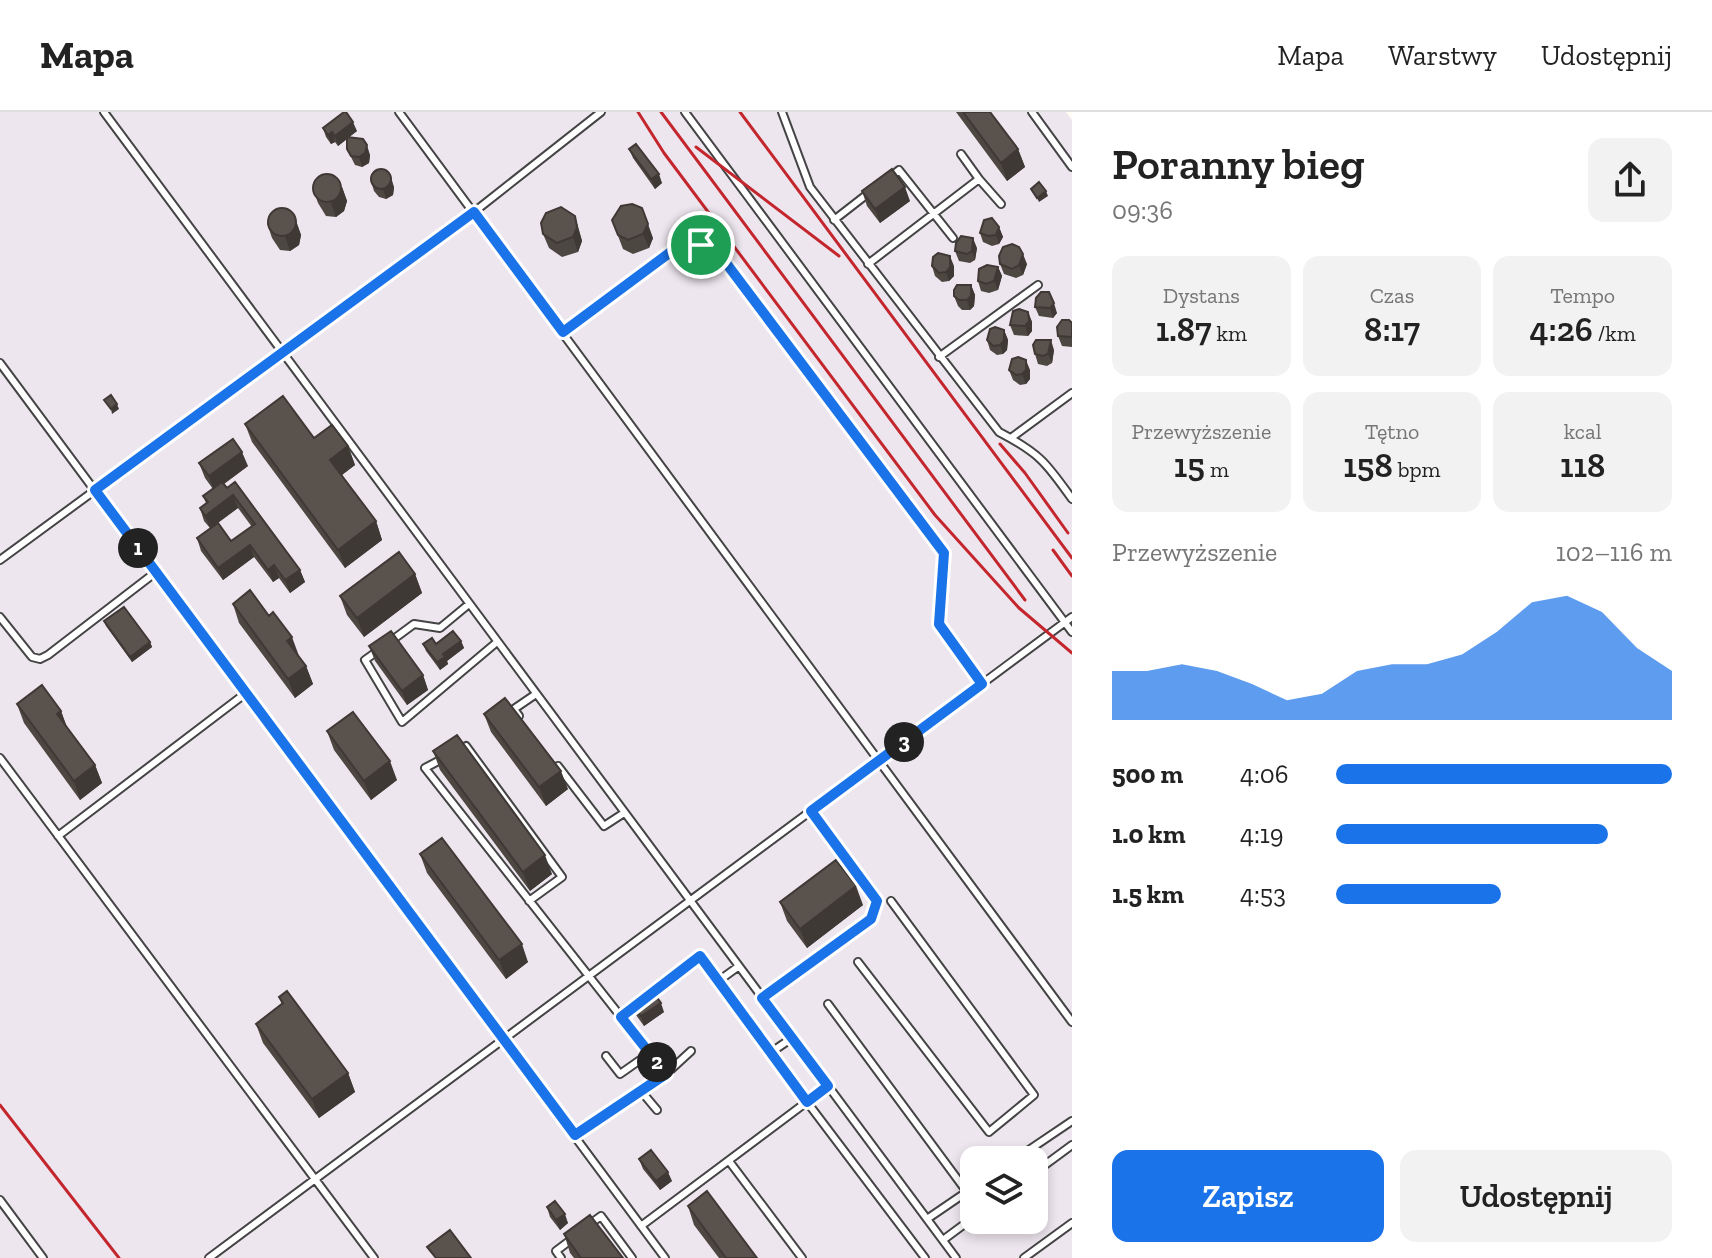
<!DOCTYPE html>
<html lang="pl">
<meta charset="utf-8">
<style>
:root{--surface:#fff;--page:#f2f2f2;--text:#222;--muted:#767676;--line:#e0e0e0;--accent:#1a73e8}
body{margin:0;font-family:"Zilla Slab",serif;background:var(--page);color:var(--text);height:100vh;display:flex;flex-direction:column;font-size:30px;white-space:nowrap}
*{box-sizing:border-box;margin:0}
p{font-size:26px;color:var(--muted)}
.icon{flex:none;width:44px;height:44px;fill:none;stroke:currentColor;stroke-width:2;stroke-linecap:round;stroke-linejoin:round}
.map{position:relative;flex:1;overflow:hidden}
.side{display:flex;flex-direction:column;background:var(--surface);width:640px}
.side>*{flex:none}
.fabs{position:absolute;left:960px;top:1034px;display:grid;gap:16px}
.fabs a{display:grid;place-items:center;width:88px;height:88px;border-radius:16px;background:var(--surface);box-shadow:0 4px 12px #0003;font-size:40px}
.pin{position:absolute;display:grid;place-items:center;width:68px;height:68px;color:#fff;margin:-34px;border:4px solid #fff;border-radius:50%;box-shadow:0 2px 8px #0007}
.km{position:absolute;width:40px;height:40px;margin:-20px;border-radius:50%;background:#222;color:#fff;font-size:22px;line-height:40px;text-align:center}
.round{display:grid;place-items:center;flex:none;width:84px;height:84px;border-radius:16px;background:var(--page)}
.head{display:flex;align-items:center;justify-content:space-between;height:136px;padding:0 40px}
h1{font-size:44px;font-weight:600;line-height:60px}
.figures{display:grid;grid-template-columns:repeat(3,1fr);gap:12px;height:136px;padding:8px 40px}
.figures div{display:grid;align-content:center;border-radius:16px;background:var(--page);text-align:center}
.figures b{font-size:34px;font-weight:600}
.figures small{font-size:22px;font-weight:400}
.figures p{font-size:22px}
.chart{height:224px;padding:16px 40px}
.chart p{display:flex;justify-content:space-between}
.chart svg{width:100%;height:144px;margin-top:8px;fill:var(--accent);opacity:.7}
.action{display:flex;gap:16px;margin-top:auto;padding:16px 40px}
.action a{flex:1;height:92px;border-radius:16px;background:var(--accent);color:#fff;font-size:32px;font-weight:600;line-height:92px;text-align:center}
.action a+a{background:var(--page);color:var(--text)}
ul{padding:0 40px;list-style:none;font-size:26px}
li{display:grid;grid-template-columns:128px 96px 1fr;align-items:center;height:60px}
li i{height:20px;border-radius:10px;background:var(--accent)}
header{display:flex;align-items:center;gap:48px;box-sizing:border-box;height:112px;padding:0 40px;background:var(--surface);border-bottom:2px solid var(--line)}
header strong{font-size:38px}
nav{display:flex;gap:44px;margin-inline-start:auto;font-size:28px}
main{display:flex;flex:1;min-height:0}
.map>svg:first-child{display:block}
</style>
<header>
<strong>Mapa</strong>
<nav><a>Mapa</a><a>Warstwy</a><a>Udostępnij</a></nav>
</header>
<main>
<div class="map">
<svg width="1072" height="1146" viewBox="0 0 1072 1146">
<rect width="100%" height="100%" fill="#fffdf5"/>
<!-- industrial -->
<path fill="#eee6ef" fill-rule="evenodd" d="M0 0H1066L1072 8V1146H0ZM974 1048H1034V1108H974Z"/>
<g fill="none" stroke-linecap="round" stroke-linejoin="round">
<defs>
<path id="lane" d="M104 0 956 1146
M399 0 1072 910
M685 0 1072 520
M782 0 810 75 999 320C1039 341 1046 350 1072 387
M1032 0 1072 55
M889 66 899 58 953 126
M979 67 1001 92
M834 108 870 80
M868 152 979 67 961 42
M563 220 676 136C695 130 707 135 723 147L944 441 939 512 982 572
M939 245 1038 173
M0 251 665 1146
M1011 326 1072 281
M0 448 474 100 601 0
M0 505 32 545 40 547 48 543 156 460
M391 529 414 512 440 516 469 492
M379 538 365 548 402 610 497 530
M519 604 514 597 536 582
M461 637 466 634 562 765 529 789
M0 646 374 1146
M444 646 425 656 666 962 575 1023
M558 654 604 714 624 701
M58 724 246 581
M858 850 989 1020 1034 983 891 789
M739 854 717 870 770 941 792 926
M649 883 700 844 717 870
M762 886 871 807 877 789 811 699
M828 892 967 1080
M621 905 640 890
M770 941 925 1146
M606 944 620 962 650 941
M666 962 691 939
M641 979 657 998
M1014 1048 1072 1009
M729 1049 802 1146
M1034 1061 1072 1033
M0 1088 43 1146
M927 1107 974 1075
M590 1112 601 1104 632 1146
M641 1114 828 974
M943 1128 974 1105
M209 1146 1072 505
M561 1146 556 1139 572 1127
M1024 1146 1072 1111"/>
</defs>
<!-- lane casing -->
<use href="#lane" stroke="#444" stroke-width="10"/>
<!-- lane -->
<use href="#lane" stroke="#fff" stroke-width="6"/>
<!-- rail -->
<path stroke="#c4262e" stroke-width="3" d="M638 0 664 41 935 403 1019 496 1072 541
M661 0 1025 488
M740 0 1072 446
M696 35 839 144
M1000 332 1025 361 1068 421
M1053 438 1072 464
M0 993 119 1146"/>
</g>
<!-- wall -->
<path fill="#4d4742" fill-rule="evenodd" d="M956 0H990L1018 37 1025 55 1007 69Z
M323 16 357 19 349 25 370 43 369 51 362 55 355 53 347 37V27L338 34 335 30 331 32 326 25Z
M629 37 662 71 655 77 633 46Z
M371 69 394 75 393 83 386 87 379 85 374 79Z
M342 75 347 89 344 99 336 105 326 104 318 91 313 77Z
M862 79 910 89 880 111 867 94Z
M575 104 582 129 578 140 562 145 549 136 543 122Z
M612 108 653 126 649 136 633 142 623 137Z
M296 109 301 123 299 133 290 139 280 138 272 126 267 111Z
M999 115 1003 125 999 132 992 134 983 130 980 121Z
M977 136 975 148 970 151 959 149 955 139Z
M1000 152H1027L1023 163 1016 166 1004 162Z
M932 154H954V164L949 169 942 170 935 164Z
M998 155 1002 164 998 178 989 181 981 179 978 169Z
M971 173 975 183 974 194 970 198H962L958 194 954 184Z
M1036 186 1057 201 1053 206 1039 204 1035 195Z
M1028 200 1032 210V219L1028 224 1014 223 1010 213Z
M1072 211V235L1062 234 1058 224Z
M1004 218 1008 228 1007 238 1003 242 997 243 990 238 987 228Z
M1054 238 1052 251 1047 254 1038 252 1035 242Z
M1009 258H1030V267L1026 272 1020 273 1013 268Z
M245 312 348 334 355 353 341 363 376 409 382 428 345 456 252 330Z
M199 351 248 354 224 372 300 458 305 470 290 481 279 466 273 470 254 445 223 468 201 439 197 426 210 416 204 409 200 396 206 391 203 384 213 377 205 366ZM238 396 252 415 231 429 218 411Z
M415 462 422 481 364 525 347 503 340 484Z
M233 492 299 544 306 554 313 572 295 586 239 511Z
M104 509 150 530 152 535 132 550 106 514Z
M461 529 464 536 447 549 448 552 440 558 426 539 423 532H436Z
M369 534 423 563 428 578 407 593 375 549Z
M17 592 61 599 67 616 95 653 102 671 80 688 24 611Z
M484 602 568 677 546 694 491 620Z
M327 619 397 668 371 688 334 638Z
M433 639 552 762 530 779 440 658Z
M420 742 528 850 506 867 427 761Z
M780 790 863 793 807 836 787 809Z
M279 885 348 961 355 980 319 1006 263 931 256 912 282 893Z
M633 893 664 900 644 914 636 903Z
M639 1047 672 1069 660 1078 643 1057Z
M688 1094 757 1146H719L694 1113Z
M547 1095 568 1111 560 1118 550 1105Z
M564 1122 623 1146H574L570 1141Z"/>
<!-- shaded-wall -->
<path fill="#3f3936" d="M353 10 357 19 338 34 335 24Z
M332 20 335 30 331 32 328 23Z
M367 33 370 43 369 51 362 55 359 45Z
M1018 37 1025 55 1007 69 1001 51Z
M659 62 662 71 655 77 651 67Z
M391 65 394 75 393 83 386 87 383 77Z
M342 75 347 89 344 99 336 105 331 90Z
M905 75 910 89 880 111 875 97Z
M1046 79 1048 84 1039 90 1037 86Z
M575 104 582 129 578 140 573 125Z
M296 109 301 123 299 133 290 139 285 124Z
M648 112 653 126 649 136 643 122Z
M999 115 1003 125 999 132 996 123Z
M973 126 977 136 975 148 972 139Z
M1023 142 1027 152 1023 163 1019 153Z
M950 144 954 154V164L949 169 946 160Z
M998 155 1002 164 998 178 994 169Z
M971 173 975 183 974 194 970 198 967 188Z
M1054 191 1057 201 1053 206 1050 196Z
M1028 200 1032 210V219L1028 224 1025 214Z
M1004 218 1008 228 1007 238 1003 242 1000 233Z
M1051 228 1054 238 1052 251 1048 242Z
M1026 248 1030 258V267L1026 272 1022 262Z
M117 292 119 297 112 302 111 297Z
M348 334 355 353 337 367 330 348Z
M242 340 248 354 214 379 209 364Z
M233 383 238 396 210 416 205 404Z
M376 409 382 428 345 456 338 438Z
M250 433 254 445 223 468 218 456Z
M274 453 279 466 273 470 268 458Z
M300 458 305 470 290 481 285 468Z
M415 462 422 481 364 525 357 506Z
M292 525 299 544 287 529Z
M461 529 464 536 447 549 448 552 440 558 437 550 443 542Z
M150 530 152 535 132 550 130 545Z
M306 554 313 572 295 586 288 567Z
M423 563 428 578 407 593 402 579Z
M61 599 68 618 57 602Z
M390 649 397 668 371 688 364 669Z
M95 653 102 671 80 688 74 669Z
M561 659 568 677 546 694 539 675Z
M545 743 552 762 530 779 523 760Z
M856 774 863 793 807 836 800 817Z
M522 832 528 850 506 867 499 848Z
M661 891 664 900 644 914 641 904Z
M348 961 355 980 319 1006 312 987Z
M668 1060 672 1069 660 1078 656 1069Z
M565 1102 568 1111 560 1118 556 1108Z"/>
<!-- building -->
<path fill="#5a524d" stroke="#3f3936" stroke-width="2" d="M344 0H346L353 10 335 24 332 20 328 23 323 16Z
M963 0H990L1018 37 1001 51Z
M347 25 363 27 367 33 365 41 359 45 351 44 347 37Z
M636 32 659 62 651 67 629 37Z
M892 57 905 75 875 97 862 79Z
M371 67a10 10 0 1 1 20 0a10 10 0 1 1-20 0Z
M313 76a14 14 0 1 1 28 0a14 14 0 1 1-28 0Z
M1039 70 1046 79 1037 86 1031 77Z
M632 92 642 96 648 112 643 122 628 128 618 123 612 108 621 94Z
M561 95 575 104 577 115 573 125 557 131 543 122 541 111 546 101Z
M268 110a14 14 0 1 1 28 0a14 14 0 1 1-28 0Z
M992 106 999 115 996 123 988 124 980 121 984 108Z
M961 124 973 126 972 139 967 142 955 139 956 131Z
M1012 132 1019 135 1023 142 1019 153 1012 157 1000 152 999 144 1003 135Z
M938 141 950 144V155L946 160 939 161 932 154 933 145Z
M987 153 998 155 994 169 986 172 978 169 979 157Z
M957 173H971V184L967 188H959L954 184V178Z
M1041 180H1049L1054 191 1050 196 1035 195 1036 186Z
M1019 197 1028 200 1029 209 1025 214 1010 213 1013 199Z
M1062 208H1069L1072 211V224L1071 225 1058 224 1057 215Z
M995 215 1004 218V228L1000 233 993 234 987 228 990 217Z
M1036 228H1051L1048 242 1043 244 1035 242 1033 233Z
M1018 245 1026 248V258L1022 262 1016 263 1009 258 1012 247Z
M111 283 117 292 111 297 104 288Z
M283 284 314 326 332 313 348 334 330 348 376 409 338 438 245 312Z
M233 327 242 340 209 364 199 351Z
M222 370 227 376 235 370 300 458 285 468 274 453 268 458 250 433 218 456 197 426 218 411 231 429 255 412 233 383 205 404 200 396 208 390 203 384Z
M399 440 415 462 357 506 340 484Z
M250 478 269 504 273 500 292 525 287 529 306 554 288 567 233 492Z
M124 495 150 530 130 545 104 509Z
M391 519 423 563 402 579 369 534Z
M453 519 461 529 443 542 445 545 437 550 423 532 432 526 436 532Z
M42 573 61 599 57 602 95 653 74 669 17 592Z
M505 586 561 659 539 675 484 602Z
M353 600 390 649 364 669 327 619Z
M457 623 545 743 523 760 433 639Z
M442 726 522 832 499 848 420 742Z
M836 748 856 774 800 817 780 790Z
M287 879 348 961 312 987 256 912 283 891 279 885Z
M653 880 661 891 641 904 633 893Z
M651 1038 668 1060 656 1069 639 1047Z
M707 1079 757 1146H726L688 1094Z
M555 1089 565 1102 556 1108 547 1095Z
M590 1103 623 1146H581L564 1122Z
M450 1118 471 1146H436L427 1135Z"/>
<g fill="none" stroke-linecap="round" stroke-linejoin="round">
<defs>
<path id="route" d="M474 100 563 220 676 136C695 130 707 135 723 147L944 441 939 512 982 572 811 699 877 789 871 807 762 886 828 974 807 990 700 844 621 905 666 962 575 1023 95 378Z"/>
</defs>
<!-- route casing -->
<use href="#route" stroke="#fff" stroke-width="16"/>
<!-- route -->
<use href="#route" stroke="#1a73e8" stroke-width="10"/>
</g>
</svg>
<div class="fabs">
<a><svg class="icon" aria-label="layers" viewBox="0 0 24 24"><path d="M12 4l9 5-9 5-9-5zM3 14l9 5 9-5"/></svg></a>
</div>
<div class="pin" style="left:701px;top:133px;background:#1e9e55"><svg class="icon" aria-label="arrive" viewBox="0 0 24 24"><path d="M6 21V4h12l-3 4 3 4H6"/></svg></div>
<b class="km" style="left:138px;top:436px">1</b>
<b class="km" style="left:657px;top:950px">2</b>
<b class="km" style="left:904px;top:630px">3</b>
</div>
<section class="side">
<div class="head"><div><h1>Poranny bieg</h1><p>09:36</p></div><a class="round"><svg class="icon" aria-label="share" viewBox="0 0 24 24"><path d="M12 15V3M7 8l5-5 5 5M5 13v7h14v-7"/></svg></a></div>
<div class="figures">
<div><p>Dystans</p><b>1.87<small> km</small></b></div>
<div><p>Czas</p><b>8:17</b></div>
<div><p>Tempo</p><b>4:26<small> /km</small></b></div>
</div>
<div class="figures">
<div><p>Przewyższenie</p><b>15<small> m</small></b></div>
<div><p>Tętno</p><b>158<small> bpm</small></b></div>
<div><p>kcal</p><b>118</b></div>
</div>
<div class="chart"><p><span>Przewyższenie</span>102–116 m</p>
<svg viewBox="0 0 160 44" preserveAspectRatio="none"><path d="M0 44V29L10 29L20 27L30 29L40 33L50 38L60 36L70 29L80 27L90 27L100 24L110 17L120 8L130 6L140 11L150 22L160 29V44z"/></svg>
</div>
<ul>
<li><b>500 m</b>4:06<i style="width:100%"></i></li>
<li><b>1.0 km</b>4:19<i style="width:81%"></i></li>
<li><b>1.5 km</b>4:53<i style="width:49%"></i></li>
</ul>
<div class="action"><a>Zapisz</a><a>Udostępnij</a></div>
</section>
</main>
